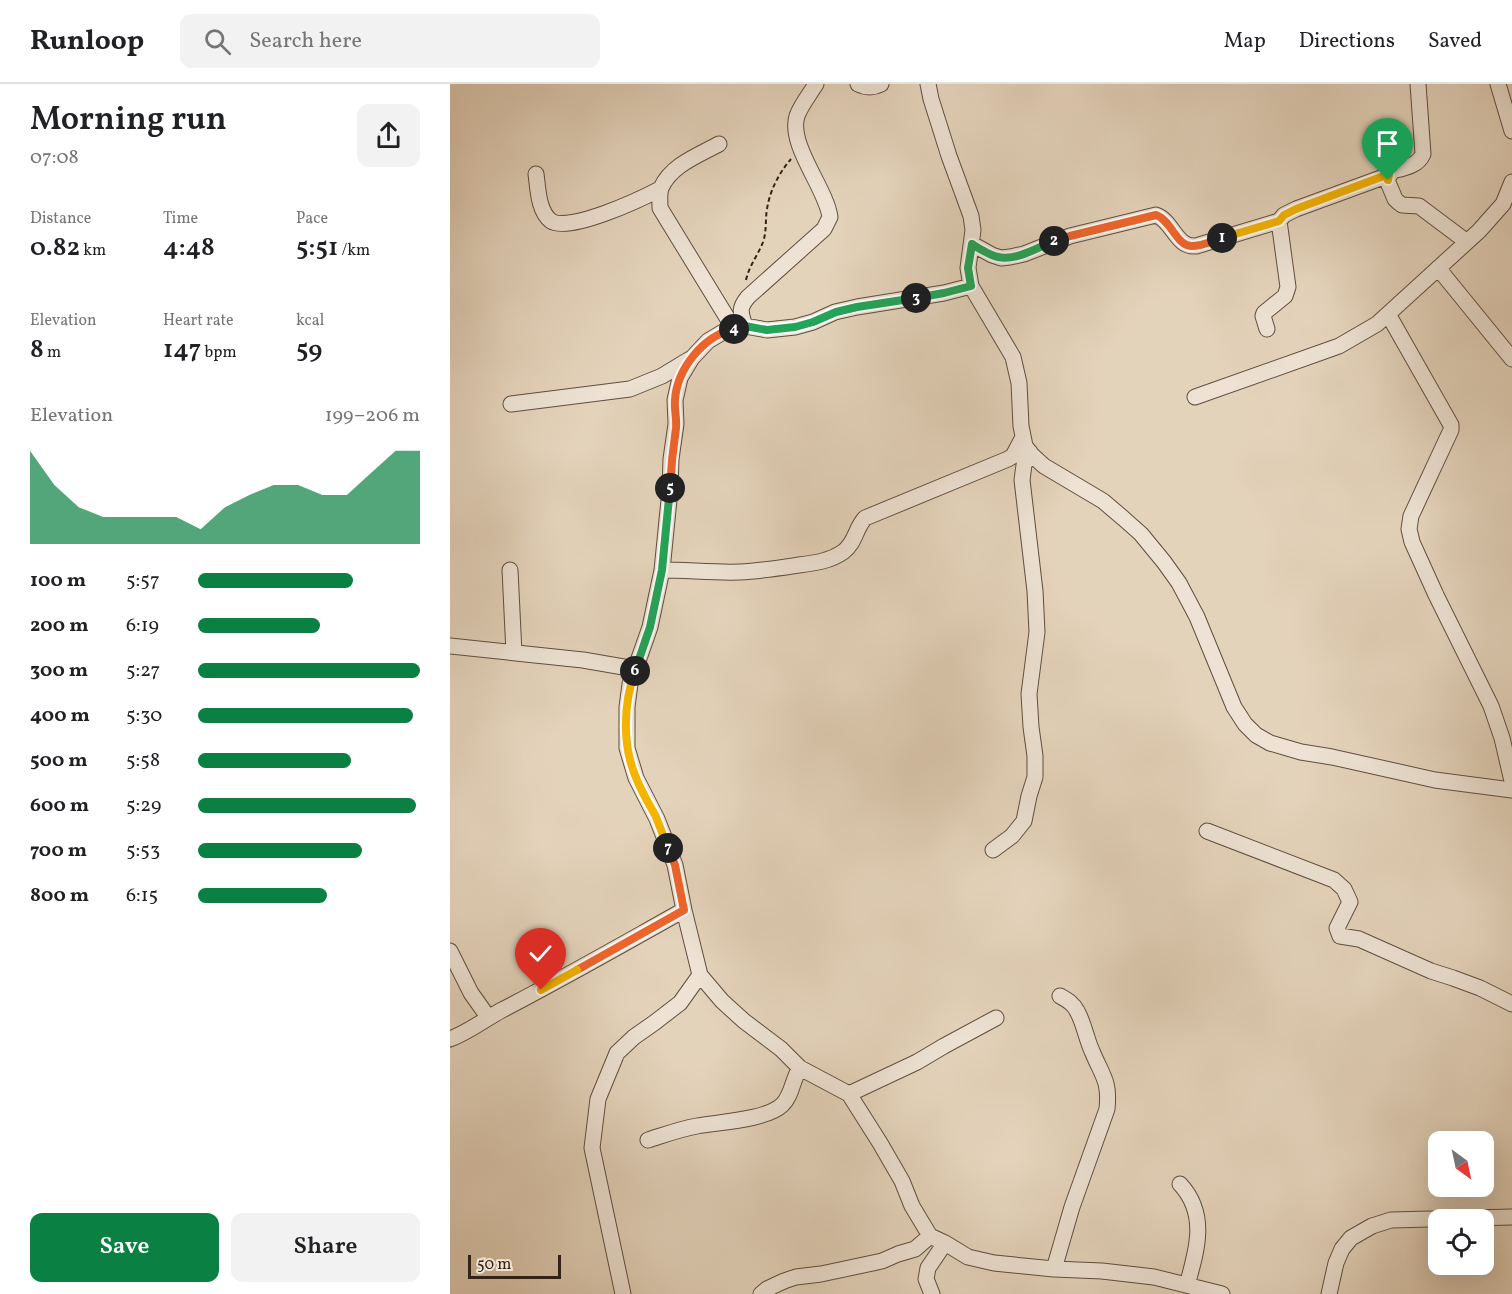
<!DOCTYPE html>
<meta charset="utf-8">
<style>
:root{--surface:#fff;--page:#f2f2f2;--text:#202124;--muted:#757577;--line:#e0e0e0;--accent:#0b8043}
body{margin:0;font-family:Vollkorn,serif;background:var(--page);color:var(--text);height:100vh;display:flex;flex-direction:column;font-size:22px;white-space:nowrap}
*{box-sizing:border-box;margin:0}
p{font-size:20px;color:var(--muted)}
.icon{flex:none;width:33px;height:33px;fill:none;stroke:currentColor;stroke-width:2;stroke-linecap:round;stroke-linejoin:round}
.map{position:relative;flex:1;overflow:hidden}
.sheet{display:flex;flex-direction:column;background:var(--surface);width:450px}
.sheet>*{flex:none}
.needle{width:39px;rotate:147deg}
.tools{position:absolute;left:978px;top:1047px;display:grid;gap:12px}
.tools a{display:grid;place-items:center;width:66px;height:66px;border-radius:12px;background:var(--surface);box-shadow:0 6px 24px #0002;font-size:30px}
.scale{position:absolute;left:18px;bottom:15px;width:93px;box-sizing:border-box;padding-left:6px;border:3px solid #332216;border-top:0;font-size:16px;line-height:21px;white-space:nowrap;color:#332216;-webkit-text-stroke:4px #ede2d3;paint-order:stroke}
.pin{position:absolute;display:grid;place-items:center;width:51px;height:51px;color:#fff;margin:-62px -26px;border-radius:50% 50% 50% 0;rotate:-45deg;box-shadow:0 0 6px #0007}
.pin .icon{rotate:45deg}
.km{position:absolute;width:30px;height:30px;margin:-15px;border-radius:50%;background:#222;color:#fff;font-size:16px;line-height:30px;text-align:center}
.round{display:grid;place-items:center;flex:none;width:63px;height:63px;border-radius:12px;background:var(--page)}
.headline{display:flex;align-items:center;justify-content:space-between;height:102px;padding:0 30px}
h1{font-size:33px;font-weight:600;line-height:45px}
.stats{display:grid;grid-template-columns:repeat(3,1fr);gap:9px;height:102px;padding:6px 30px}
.stats div{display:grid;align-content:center}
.stats b{font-size:26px;font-weight:600}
.stats small{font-size:16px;font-weight:400}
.stats p{font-size:16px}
.chart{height:168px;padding:12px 30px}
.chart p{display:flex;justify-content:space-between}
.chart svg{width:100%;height:108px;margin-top:6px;fill:var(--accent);opacity:.7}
.cta{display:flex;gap:12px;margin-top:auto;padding:12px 30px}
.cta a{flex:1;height:69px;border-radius:12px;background:var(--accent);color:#fff;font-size:24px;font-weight:600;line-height:69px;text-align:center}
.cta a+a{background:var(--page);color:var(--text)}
ul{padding:0 30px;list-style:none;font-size:20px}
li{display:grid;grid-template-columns:96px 72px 1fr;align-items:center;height:45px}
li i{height:15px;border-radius:8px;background:var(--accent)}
header{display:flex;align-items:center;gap:36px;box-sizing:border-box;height:84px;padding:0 30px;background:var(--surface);border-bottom:2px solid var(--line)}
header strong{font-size:28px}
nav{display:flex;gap:33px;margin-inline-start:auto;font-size:21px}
.search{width:420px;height:54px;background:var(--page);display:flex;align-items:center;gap:15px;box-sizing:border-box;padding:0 21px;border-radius:12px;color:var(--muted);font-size:22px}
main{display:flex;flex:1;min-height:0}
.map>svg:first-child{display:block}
</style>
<header>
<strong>Runloop</strong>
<div class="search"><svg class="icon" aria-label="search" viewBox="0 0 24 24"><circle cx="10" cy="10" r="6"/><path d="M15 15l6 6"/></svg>Search here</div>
<nav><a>Map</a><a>Directions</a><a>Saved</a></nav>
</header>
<main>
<section class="sheet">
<div class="headline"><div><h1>Morning run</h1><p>07:08</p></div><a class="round"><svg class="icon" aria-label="share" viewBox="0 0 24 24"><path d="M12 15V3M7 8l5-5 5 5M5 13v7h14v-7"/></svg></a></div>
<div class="stats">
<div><p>Distance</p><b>0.82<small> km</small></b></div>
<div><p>Time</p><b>4:48</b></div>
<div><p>Pace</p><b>5:51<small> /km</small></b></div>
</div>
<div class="stats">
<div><p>Elevation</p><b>8<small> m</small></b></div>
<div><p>Heart rate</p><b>147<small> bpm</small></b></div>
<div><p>kcal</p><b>59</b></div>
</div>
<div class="chart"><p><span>Elevation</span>199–206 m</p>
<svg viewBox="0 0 160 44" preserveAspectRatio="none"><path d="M0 44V6L10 20L20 29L30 33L40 33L50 33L60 33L70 38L80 29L90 24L100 20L110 20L120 24L130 24L140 15L150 6L160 6V44z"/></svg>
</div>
<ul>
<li><b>100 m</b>5:57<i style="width:70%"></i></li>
<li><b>200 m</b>6:19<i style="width:55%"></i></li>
<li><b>300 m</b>5:27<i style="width:100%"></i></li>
<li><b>400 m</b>5:30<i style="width:97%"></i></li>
<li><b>500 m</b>5:58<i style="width:69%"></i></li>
<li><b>600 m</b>5:29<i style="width:98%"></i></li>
<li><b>700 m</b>5:53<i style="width:74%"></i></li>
<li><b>800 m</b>6:15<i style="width:58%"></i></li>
</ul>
<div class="cta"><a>Save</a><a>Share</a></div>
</section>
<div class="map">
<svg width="1062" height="1210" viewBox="0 0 1062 1210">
<rect width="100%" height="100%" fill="#e4d3bb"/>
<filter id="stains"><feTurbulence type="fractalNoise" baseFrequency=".00333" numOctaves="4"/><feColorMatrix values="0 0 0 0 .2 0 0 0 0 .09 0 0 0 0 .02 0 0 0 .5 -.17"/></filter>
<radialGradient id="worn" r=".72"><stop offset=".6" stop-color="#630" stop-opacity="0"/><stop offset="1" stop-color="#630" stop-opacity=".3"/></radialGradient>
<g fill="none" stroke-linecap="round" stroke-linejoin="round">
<defs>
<path id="minor" d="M408 0C416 4 423 4 431 0
M478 0 481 15 499 72 521 132 523 146 518 184 521 202 563 273 569 299 571 342 575 362 582 371 594 382 653 417 673 434 691 450 714 478 729 499 747 533 784 623 795 640 806 651 820 659 851 668 882 673 985 696 1062 706
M968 0 973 70C968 82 954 84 942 87L937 96 945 115 948 118 952 121 969 122 1017 158
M1048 0 1062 47
M269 60C249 71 221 81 211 104 209 110 210 118 210 124L284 245
M86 90C88 104 88 127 101 137 119 149 191 115 210 105
M522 160 542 171 551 174 560 173 574 170 620 152 706 131C723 137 726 164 746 162L829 137
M988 184 1062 275
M521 202 494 209 407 223 385 228 363 238 345 243 317 246 295 242 273 248 258 257 242 274 230 294 225 316 226 340 221 375 220 406 212 486 200 543 180 600 177 623V664L186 694 207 735 225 781 234 826 250 891 272 917 294 937 331 965 350 984 399 1010 430 1059 452 1097 462 1122 480 1152 495 1159 518 1173 544 1179 604 1185 652 1187 704 1193 772 1210
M938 230 1001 341V346L961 432 959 445 962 458 986 511 1041 622 1052 654 1062 697
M295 242C291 229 288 225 298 213L374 145 380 133C376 104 338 61 347 32 351 21 360 10 366 0
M817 245 813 232 814 229 835 212 838 203 829 137 834 131 846 125 939 91
M745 313 889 262 927 240 1029 147 1053 120 1062 98
M61 320 180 305 212 292 240 275
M60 486 64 569
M212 486C238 486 264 489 290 488 310 487 329 484 349 481 365 479 380 477 393 468 406 458 405 445 415 434L558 375 563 372 573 353
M0 562 133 576 185 585
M757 747 884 796 894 805 900 818 887 844 890 852 909 855 981 887 1003 894 1030 904 1062 920
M543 766 562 752 574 737 579 712 585 693V672L581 643 579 610 587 548 585 507 572 396 574 381 580 368
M0 867 21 909 38 933
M0 955C19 948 35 935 52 926 114 894 173 860 234 826
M399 1010 467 978 494 962 546 934
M198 1056C214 1051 230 1045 247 1042 269 1038 316 1036 332 1021 342 1012 342 996 350 984
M730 1100C758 1130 747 1166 737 1201
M604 1185 622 1123 657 1025C660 996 652 992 642 967 636 954 634 939 627 927 623 919 617 916 610 912
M173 1210 142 1064 148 1015 167 969 184 953 204 939 230 919 250 891
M311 1210 317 1205 334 1197 346 1193 371 1190 432 1177 448 1170 465 1165 480 1152
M482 1210 476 1195 478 1184 495 1159
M879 1210 886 1179 892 1165 901 1154 922 1142 941 1136 1062 1133"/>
</defs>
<!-- minor casing -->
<use href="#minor" stroke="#5f4e3f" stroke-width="17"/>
<!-- path -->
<path stroke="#332216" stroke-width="2" stroke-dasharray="4.5 3" stroke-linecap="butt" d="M296 196C299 182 308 171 313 158 317 147 315 136 317 125 320 106 329 89 341 75"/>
<!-- minor -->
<use href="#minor" stroke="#ede2d3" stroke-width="15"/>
</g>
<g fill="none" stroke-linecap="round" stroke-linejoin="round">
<defs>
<path id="split-1" d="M772 154 829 137 834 131 846 125 939 90 938 96"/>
<path id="split-2" d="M604 157 620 152 706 131C721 136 727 163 742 162 752 162 762 157 772 154"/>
<path id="split-3" d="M466 214 494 209 521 202 518 184 522 160C530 165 539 171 548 173 566 177 587 164 604 157"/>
<path id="split-4" d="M284 245 295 242 317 246 345 243 363 238 386 228 407 223 466 214"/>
<path id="split-5" d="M220 404C221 384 223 364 226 344 227 334 224 325 225 316 227 285 253 252 284 245"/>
<path id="split-6" d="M185 587 200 543 212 486 220 404"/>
<path id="split-7" d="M185 587C173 621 172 663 187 696 192 709 200 721 206 733 210 743 214 754 218 764"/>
<path id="split-8" d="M127 886 234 826 225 781 218 764"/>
<path id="split-9" d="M91 906 127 886"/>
</defs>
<!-- split-1 casing -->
<use href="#split-1" stroke="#fff" stroke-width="12"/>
<!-- split-2 casing -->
<use href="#split-2" stroke="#fff" stroke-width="12"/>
<!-- split-3 casing -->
<use href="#split-3" stroke="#fff" stroke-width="12"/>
<!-- split-4 casing -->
<use href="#split-4" stroke="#fff" stroke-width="12"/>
<!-- split-5 casing -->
<use href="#split-5" stroke="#fff" stroke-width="12"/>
<!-- split-6 casing -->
<use href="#split-6" stroke="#fff" stroke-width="12"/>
<!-- split-7 casing -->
<use href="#split-7" stroke="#fff" stroke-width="12"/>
<!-- split-8 casing -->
<use href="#split-8" stroke="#fff" stroke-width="12"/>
<!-- split-9 casing -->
<use href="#split-9" stroke="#fff" stroke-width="12"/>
<!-- split-1 -->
<use href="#split-1" stroke="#f5b400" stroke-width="8"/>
<!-- split-2 -->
<use href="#split-2" stroke="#f0652b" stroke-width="8"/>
<!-- split-3 -->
<use href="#split-3" stroke="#22a559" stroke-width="8"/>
<!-- split-4 -->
<use href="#split-4" stroke="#22a559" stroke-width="8"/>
<!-- split-5 -->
<use href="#split-5" stroke="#f0652b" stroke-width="8"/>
<!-- split-6 -->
<use href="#split-6" stroke="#22a559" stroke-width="8"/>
<!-- split-7 -->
<use href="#split-7" stroke="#f5b400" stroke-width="8"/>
<!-- split-8 -->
<use href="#split-8" stroke="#f0652b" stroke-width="8"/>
<!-- split-9 -->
<use href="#split-9" stroke="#f5b400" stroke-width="8"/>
</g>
<rect width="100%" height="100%" filter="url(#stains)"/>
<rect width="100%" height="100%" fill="url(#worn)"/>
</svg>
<div class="tools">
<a><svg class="needle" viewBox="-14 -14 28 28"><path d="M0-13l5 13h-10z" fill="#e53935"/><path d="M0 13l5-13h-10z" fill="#757577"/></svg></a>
<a><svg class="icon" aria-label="locate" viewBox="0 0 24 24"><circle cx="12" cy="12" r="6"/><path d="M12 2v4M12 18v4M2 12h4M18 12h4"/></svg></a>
</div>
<div class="scale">50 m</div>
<div class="pin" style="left:938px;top:96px;background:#1e9e55"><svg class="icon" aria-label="arrive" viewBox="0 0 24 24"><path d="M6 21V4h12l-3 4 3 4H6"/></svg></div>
<div class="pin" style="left:91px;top:906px;background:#d93025"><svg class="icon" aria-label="check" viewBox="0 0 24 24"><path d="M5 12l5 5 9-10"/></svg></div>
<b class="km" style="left:772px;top:154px">1</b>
<b class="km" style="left:604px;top:157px">2</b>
<b class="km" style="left:466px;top:214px">3</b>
<b class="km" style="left:284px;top:245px">4</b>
<b class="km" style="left:220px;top:404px">5</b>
<b class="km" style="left:185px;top:587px">6</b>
<b class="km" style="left:218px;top:764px">7</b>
</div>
</main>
